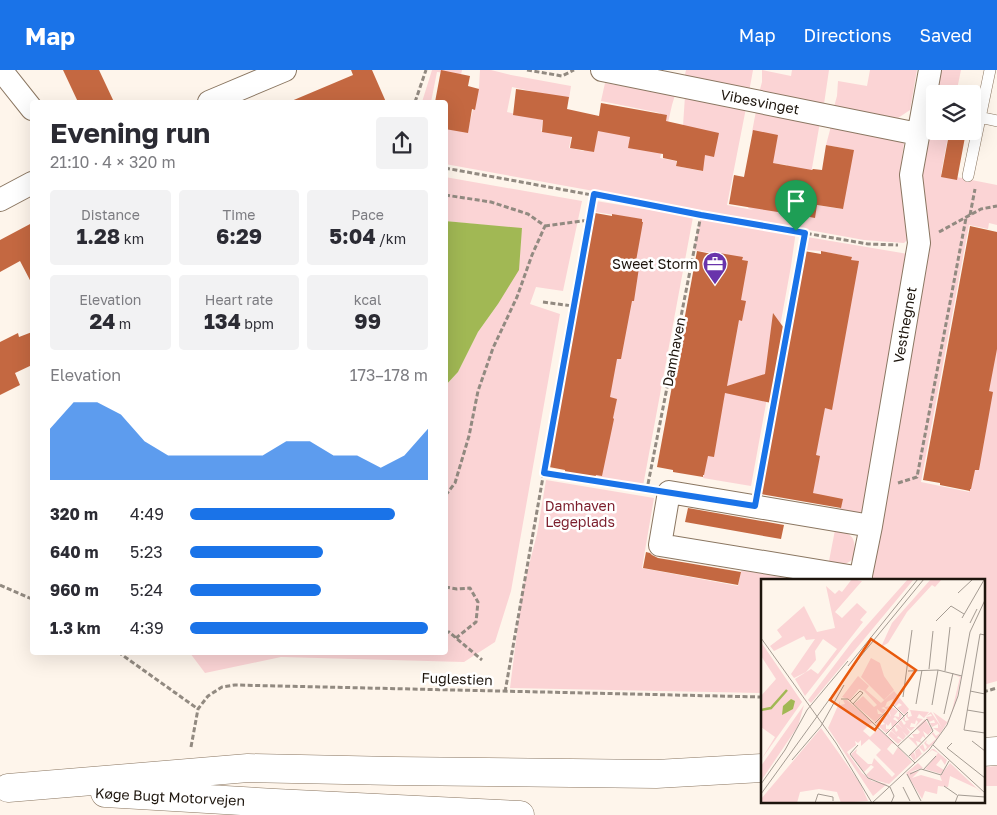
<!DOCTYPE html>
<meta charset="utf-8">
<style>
:root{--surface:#fff;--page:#f2f2f3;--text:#2b2b33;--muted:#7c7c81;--accent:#1a73e8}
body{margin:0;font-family:"Golos Text",sans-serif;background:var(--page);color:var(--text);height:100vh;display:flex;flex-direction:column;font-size:19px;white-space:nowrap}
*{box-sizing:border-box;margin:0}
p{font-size:16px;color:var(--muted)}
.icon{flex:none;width:28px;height:28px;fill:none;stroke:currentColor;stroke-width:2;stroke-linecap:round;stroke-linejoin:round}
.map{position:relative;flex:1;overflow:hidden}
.drawer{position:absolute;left:30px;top:30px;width:418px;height:555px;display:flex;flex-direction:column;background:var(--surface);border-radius:5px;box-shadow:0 5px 20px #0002}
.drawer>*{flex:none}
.tools{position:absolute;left:926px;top:15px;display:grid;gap:10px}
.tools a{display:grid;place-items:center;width:55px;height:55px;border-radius:5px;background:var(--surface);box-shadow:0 5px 20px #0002;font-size:25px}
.pin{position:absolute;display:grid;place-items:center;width:42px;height:42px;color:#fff;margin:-51px -21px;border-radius:50% 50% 50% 0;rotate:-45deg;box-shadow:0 0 5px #0007}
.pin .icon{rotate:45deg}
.round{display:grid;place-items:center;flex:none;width:52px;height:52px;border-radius:5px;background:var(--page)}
.summary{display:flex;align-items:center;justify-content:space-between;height:85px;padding:0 20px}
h1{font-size:28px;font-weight:700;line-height:38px}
.stats{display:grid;grid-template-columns:repeat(3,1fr);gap:8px;height:85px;padding:5px 20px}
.stats div{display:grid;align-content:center;border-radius:5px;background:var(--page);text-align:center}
.stats b{font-size:21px;font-weight:700}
.stats small{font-size:14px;font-weight:400}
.stats p{font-size:14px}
.chart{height:140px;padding:10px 20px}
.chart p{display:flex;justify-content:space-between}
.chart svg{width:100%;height:90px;margin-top:5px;fill:var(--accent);opacity:.7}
ul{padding:0 20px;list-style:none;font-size:16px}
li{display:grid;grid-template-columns:80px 60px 1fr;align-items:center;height:38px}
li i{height:12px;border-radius:6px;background:var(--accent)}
header{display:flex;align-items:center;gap:30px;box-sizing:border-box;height:70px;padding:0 25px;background:var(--accent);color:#fff}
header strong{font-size:24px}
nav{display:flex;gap:28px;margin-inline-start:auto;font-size:18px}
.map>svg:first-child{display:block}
</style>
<header>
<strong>Map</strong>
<nav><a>Map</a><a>Directions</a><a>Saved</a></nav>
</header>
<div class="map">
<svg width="997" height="745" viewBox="0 0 997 745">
<rect width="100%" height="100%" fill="#fef5eb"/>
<!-- green -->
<path fill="#fbd4d5" d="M432 0H462L461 5 437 2 431 32H422Z
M480 0H491L511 5 571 16 569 29 512 17 507 42 543 50 541 61 571 67 569 78 584 81 586 73 595 59 654 71 660 43 601 31 605 13 675 25 672 35 660 88 676 91V96L702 101 683 56 685 26 746 38 727 135 753 140 748 138 753 115 783 119 787 95 771 93 775 65 752 62 756 41 820 52 804 144 816 135 842 139 853 80 826 75 830 60V52L894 64 904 73 901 94 902 120 909 168 904 173 864 170 445 94V58L467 62 479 17Z
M686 0H753L749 22 684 9Z
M762 0 791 6 792 0H829L824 34 759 23 762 12Z
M870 0H917L910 40 898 48 834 37 837 26 838 11 867 16Z
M938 0H961L956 24H935Z
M928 47H935V61H949L941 104 997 115V155L989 153 988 159 969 155 921 412 969 422 997 271V611L983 615V510H869L887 423 927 195 925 157 921 107Z
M445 107 582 131 563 221 536 217 530 234 560 244 511 521 495 572 464 592 281 587 205 603 190 583 445 582V316L458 302 478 262 498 234 522 159 445 151Z
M596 131 693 147 643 416 595 407 641 149 595 142Z
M701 145 796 161 791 196 751 416 703 408 742 188 694 180Z
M807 167 908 184 863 435 862 441 850 447 840 444V429L759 414 762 397 780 402 851 187 820 181 805 180Z
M546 410 654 428 642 498 738 516 741 500 797 510H762V623L510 618 522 522 537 464Z
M835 460C855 463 856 470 854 489L840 497 828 496Z
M997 696V716H983V697Z"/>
<!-- water -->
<path fill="#a1b854" d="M445 151 522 158 519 200 498 234 478 262 458 302 445 316Z"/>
<!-- building -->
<path fill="#c46841" d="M63 0H99L114 32H78Z
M351 0H372L386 32H289L353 5Z
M441 0 470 6 468 16 479 19 475 40 472 39 468 63 445 59V32H435Z
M516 19 569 27 567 39 599 46 601 33 667 45 666 51 719 63 714 87 705 85 703 101 676 96 677 91 663 88V84L628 78 630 67 598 61 594 82 570 78 572 67 542 62 543 50 513 45Z
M753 60 778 65 773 93 812 100 813 99 822 100 826 75 854 80 843 139 817 135 815 148 784 142V143L729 134 734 105 744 107Z
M949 64 965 67 957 110 941 107Z
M595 143 612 146V144L642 149V152H643L636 191H640L634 231H632L621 289H617L610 327 617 329 613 348 614 349 602 406 596 405 595 408 565 402V400L549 397Z
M32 153V214L20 191 0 202V170Z
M970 156 997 162V279L989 321 993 322 979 400H975L971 419H970V421L940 415V413L923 410Z
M697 181 712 184 713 182 743 187 742 190 748 191 741 230 746 231 742 251 739 250 727 316 765 304 773 243 789 265 804 181 821 184V181L852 187 851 190 859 191 832 340 825 338 816 385 820 386 813 423 843 429 841 438 761 424 766 396H765L776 334 725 323 714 387 708 386 704 405H703V407L673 402V400L657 397Z
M32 262V295L15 303 20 315 0 325V272L18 263 19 267Z
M688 438 784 455 781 469 685 452Z
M646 482 650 483 652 485 658 488 741 502 738 515 643 498Z"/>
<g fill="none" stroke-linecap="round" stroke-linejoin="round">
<defs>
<path id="lane" d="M974 46 997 51
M968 106 990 0"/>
<path id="street" d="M1 0 32 39
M602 0 918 64
M209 32 285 0
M0 130 32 113
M861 508 660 475 669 422 871 456
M860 510 871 456 919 173 911 105 930 0"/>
<path id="highway" d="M983 682 997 681
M8 718 248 698 395 701 656 704 762 698
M105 723 275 733 520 745"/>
</defs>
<!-- lane casing -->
<use href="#lane" stroke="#8a7661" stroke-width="12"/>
<!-- street casing -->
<use href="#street" stroke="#8a7661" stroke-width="24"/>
<!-- highway casing -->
<use href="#highway" stroke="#8a7661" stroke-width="29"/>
<!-- path -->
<path stroke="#928a81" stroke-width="3" stroke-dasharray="5 2.5" stroke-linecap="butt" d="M527 0 562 6 574 0
M415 32 426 0
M445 98 701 145 868 174 898 175
M445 125 491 132 528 144 545 156 532 185 517 227 493 278 478 321 469 366 455 413 445 426
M970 145 975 119
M545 156 589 150
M939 162 981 139 997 136
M543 232 573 236
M544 403 648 419
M898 413 917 407 966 148
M648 414 701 145
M759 416 805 163
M0 515 32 529
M445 517 457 519 470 518 478 532 476 552 456 568
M445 563 449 562 482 590
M118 582 198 639
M505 622 593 124
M983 622 997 618
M191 677 198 639 208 626 222 617 235 615 762 627"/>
<!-- lane -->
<use href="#lane" stroke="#fff" stroke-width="11"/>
<!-- street -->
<use href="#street" stroke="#fff" stroke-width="22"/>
<!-- highway -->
<use href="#highway" stroke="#fff" stroke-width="28"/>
</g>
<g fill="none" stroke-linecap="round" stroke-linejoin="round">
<defs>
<path id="route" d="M594 124 701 145 805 163 755 436 544 403Z"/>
</defs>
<!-- route casing -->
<use href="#route" stroke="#fff" stroke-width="10"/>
<!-- route -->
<use href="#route" stroke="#1a73e8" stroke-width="6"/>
</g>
<!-- icons -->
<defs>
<symbol id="office-pin" viewBox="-11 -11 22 30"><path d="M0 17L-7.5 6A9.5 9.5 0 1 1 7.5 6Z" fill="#6934ab" stroke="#fff"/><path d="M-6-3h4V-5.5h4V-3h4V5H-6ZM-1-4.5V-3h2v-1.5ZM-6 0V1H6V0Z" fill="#fff"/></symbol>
</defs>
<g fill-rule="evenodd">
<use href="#office-pin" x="701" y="180" width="28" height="38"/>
</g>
<g text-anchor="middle" stroke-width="5" stroke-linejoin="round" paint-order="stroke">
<!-- street labels -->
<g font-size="14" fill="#1d150d" stroke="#fff">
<text transform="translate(760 32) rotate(11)" y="5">Vibesvinget</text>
<text transform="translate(905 255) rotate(-80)" y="5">Vesthegnet</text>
<text transform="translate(674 282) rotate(-79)" y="5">Damhaven</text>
<text transform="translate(457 609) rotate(2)" y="5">Fuglestien</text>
<text transform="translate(170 727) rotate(3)" y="5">Køge Bugt Motorvejen</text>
</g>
<!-- poi labels -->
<g font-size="14" fill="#1d150d" stroke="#fff" text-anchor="end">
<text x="698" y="199">Sweet Storm</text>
</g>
<!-- park labels -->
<g font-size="14" fill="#7b1d2b" stroke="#fff">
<text x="580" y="441">Damhaven<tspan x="580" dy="16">Legeplads</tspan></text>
</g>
</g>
<!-- overview -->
<g transform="translate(761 509)">
<rect width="224" height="224" fill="#fef5eb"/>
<path d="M91 0 101 2 74 33 81 39 96 24 106 33 99 41 102 43 44 117 34 100 50 90 57 95 76 70 62 60 54 72 55 81 45 93 33 99 30 95 54 60 45 61 43 57 13 72 9 67 21 58 16 51 43 27 56 53 74 49 65 7 74 15 78 11 81 13ZM147 0H153L50 124 47 121 91 63ZM170 0H181L174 8 171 6 146 33 127 64 120 68 131 44ZM0 63 41 123 0 181 14 158 0 148V117L15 100 0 77ZM110 79 119 84 123 97 133 111 123 121 100 98ZM192 96 199 97 200 98 195 123 188 141 173 164 153 182 149 176 153 173 155 180 154 172 158 169 161 175 163 173 158 168 162 165 164 171 166 168 163 164 166 161 165 164 168 166 175 160 171 155 168 159 172 153 175 157 179 154 172 149H177V145L171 148 169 144H174L173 141 168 143 165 138 171 137 170 135 165 137 170 133 181 149 172 133 186 143 190 136 199 98ZM97 97 108 107 105 111 120 124 133 112 148 130 144 136 136 129 141 126 138 124 134 128 132 125 135 121 131 125 132 120 126 123 124 128 130 127 126 131 123 128 120 129 125 131 122 135 116 130 117 135H122L118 139 113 134 118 139 114 143 93 125 102 117 113 128 116 126 103 112 98 110 89 121 81 118ZM82 121H86L114 145 110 144 102 152 109 158 117 150 115 147 135 166 131 164 126 170 132 176 137 168 151 183 128 205 110 200 105 196 113 188 110 186 103 193 100 190 90 175 96 170 95 174 107 185H111L113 179 131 198 134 195 115 176 120 171 108 160 100 167V161L97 164 94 162 95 166 86 173 101 194 111 202 126 205 112 217 67 149 79 122V126L84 125ZM43 126 37 147 0 202V187ZM131 128 137 132 133 137 138 138V133L141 136 138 142 134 138 132 140 137 143 131 149 130 143 127 147 125 145V150H129L125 154 115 145 119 140 120 146 124 145 119 140 123 136 128 141 123 135 127 132 130 138 128 131ZM149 131 168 133 163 139 158 135 156 139 162 140 154 148 157 143 155 141 154 145 150 144 149 148H154L150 152 145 148 149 153 146 157 141 152 145 157 142 161 137 157 136 159 141 161 137 165 127 156 130 152 136 157 130 151 133 148 135 153 137 151 134 147 137 145 142 150 137 144 140 141 143 146 145 144 141 140 144 137V142L148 141 145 137 147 133V138L151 137ZM164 140 171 151 167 156 162 152 165 160 162 157 159 161 161 164 155 162 157 168 147 158 153 159 151 155H157L159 153 155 149ZM60 149 99 204 107 222 80 224 76 213 58 210 39 213 36 224H0V220ZM171 170H173L186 181 184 186 180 180 175 186 183 191 180 195 164 190 177 174 171 171 164 177ZM157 184 162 189 148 193 158 192 151 199 160 196 181 202 179 197 189 184 224 217 215 209 189 197 187 208 177 207 176 215 164 212 161 220 145 194Z" fill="#fbd4d5"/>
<path d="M30 120 34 122 32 130 21 136 22 127Z" fill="#a1b854"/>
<path fill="none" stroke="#a1b854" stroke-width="2.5" d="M0 131 10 129 26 111"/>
<path fill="none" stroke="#a49b92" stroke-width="1" d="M197 14 212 0M201 39 223 1M175 42 190 27 203 35M209 44 216 30M224 56 219 55 203 151 224 154M0 59 75 164 111 224M87 87 157 0M168 90 172 52M147 92 177 91 201 97M184 92 189 48M209 112 224 115M142 118 151 51M80 120H87L154 184M89 122 99 112 102 114 92 125M155 125 161 91M171 126 177 91M206 131 224 134M183 135 192 94M114 144 132 126 143 137M125 155 147 133M211 162 224 172M191 164 186 169 224 199M97 166 89 175 107 199 129 208 133 217 130 224M172 166 224 214M137 167 166 140 172 152 148 177M31 181 60 147 83 106M162 191 175 177M146 195 160 222M149 195 160 190 180 196 188 182M0 205 24 171 46 131 87 82M183 207 196 216M142 208 149 222M0 215 99 78 163 0M54 224 57 215 72 218V222M111 224 168 171 186 146 197 117 209 53 224 21M145 224H169M194 224 197 216 224 218"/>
<path fill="#e8590c" fill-opacity="0.15" stroke="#e8590c" stroke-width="2.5" d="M110 60 155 91 114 151 69 121Z"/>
<rect width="224" height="224" fill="none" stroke="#1d150d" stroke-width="2.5"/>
</g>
</svg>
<div class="tools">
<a><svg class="icon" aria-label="layers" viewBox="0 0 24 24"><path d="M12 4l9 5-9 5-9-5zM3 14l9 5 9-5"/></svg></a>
</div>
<div class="pin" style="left:796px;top:161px;background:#1e9e55"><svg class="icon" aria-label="arrive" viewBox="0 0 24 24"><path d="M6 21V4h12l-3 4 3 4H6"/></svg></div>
<section class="drawer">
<div class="summary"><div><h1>Evening run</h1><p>21:10 · 4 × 320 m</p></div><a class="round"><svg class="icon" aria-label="share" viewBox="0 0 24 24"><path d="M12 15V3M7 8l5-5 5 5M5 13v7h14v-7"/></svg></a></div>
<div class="stats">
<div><p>Distance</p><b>1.28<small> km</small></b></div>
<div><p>Time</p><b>6:29</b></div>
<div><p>Pace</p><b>5:04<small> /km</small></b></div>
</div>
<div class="stats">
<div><p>Elevation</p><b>24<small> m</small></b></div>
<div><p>Heart rate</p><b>134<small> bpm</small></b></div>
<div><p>kcal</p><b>99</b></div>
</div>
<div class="chart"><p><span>Elevation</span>173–178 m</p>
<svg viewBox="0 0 160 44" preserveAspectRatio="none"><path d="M0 44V19L10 6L20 6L30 12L40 25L50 32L60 32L70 32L80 32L90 32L100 25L110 25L120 32L130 32L140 38L150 32L160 19V44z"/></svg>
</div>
<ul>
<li><b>320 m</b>4:49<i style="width:86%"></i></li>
<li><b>640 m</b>5:23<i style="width:56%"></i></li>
<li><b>960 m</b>5:24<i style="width:55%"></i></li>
<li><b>1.3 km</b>4:39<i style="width:100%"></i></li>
</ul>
</section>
</div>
